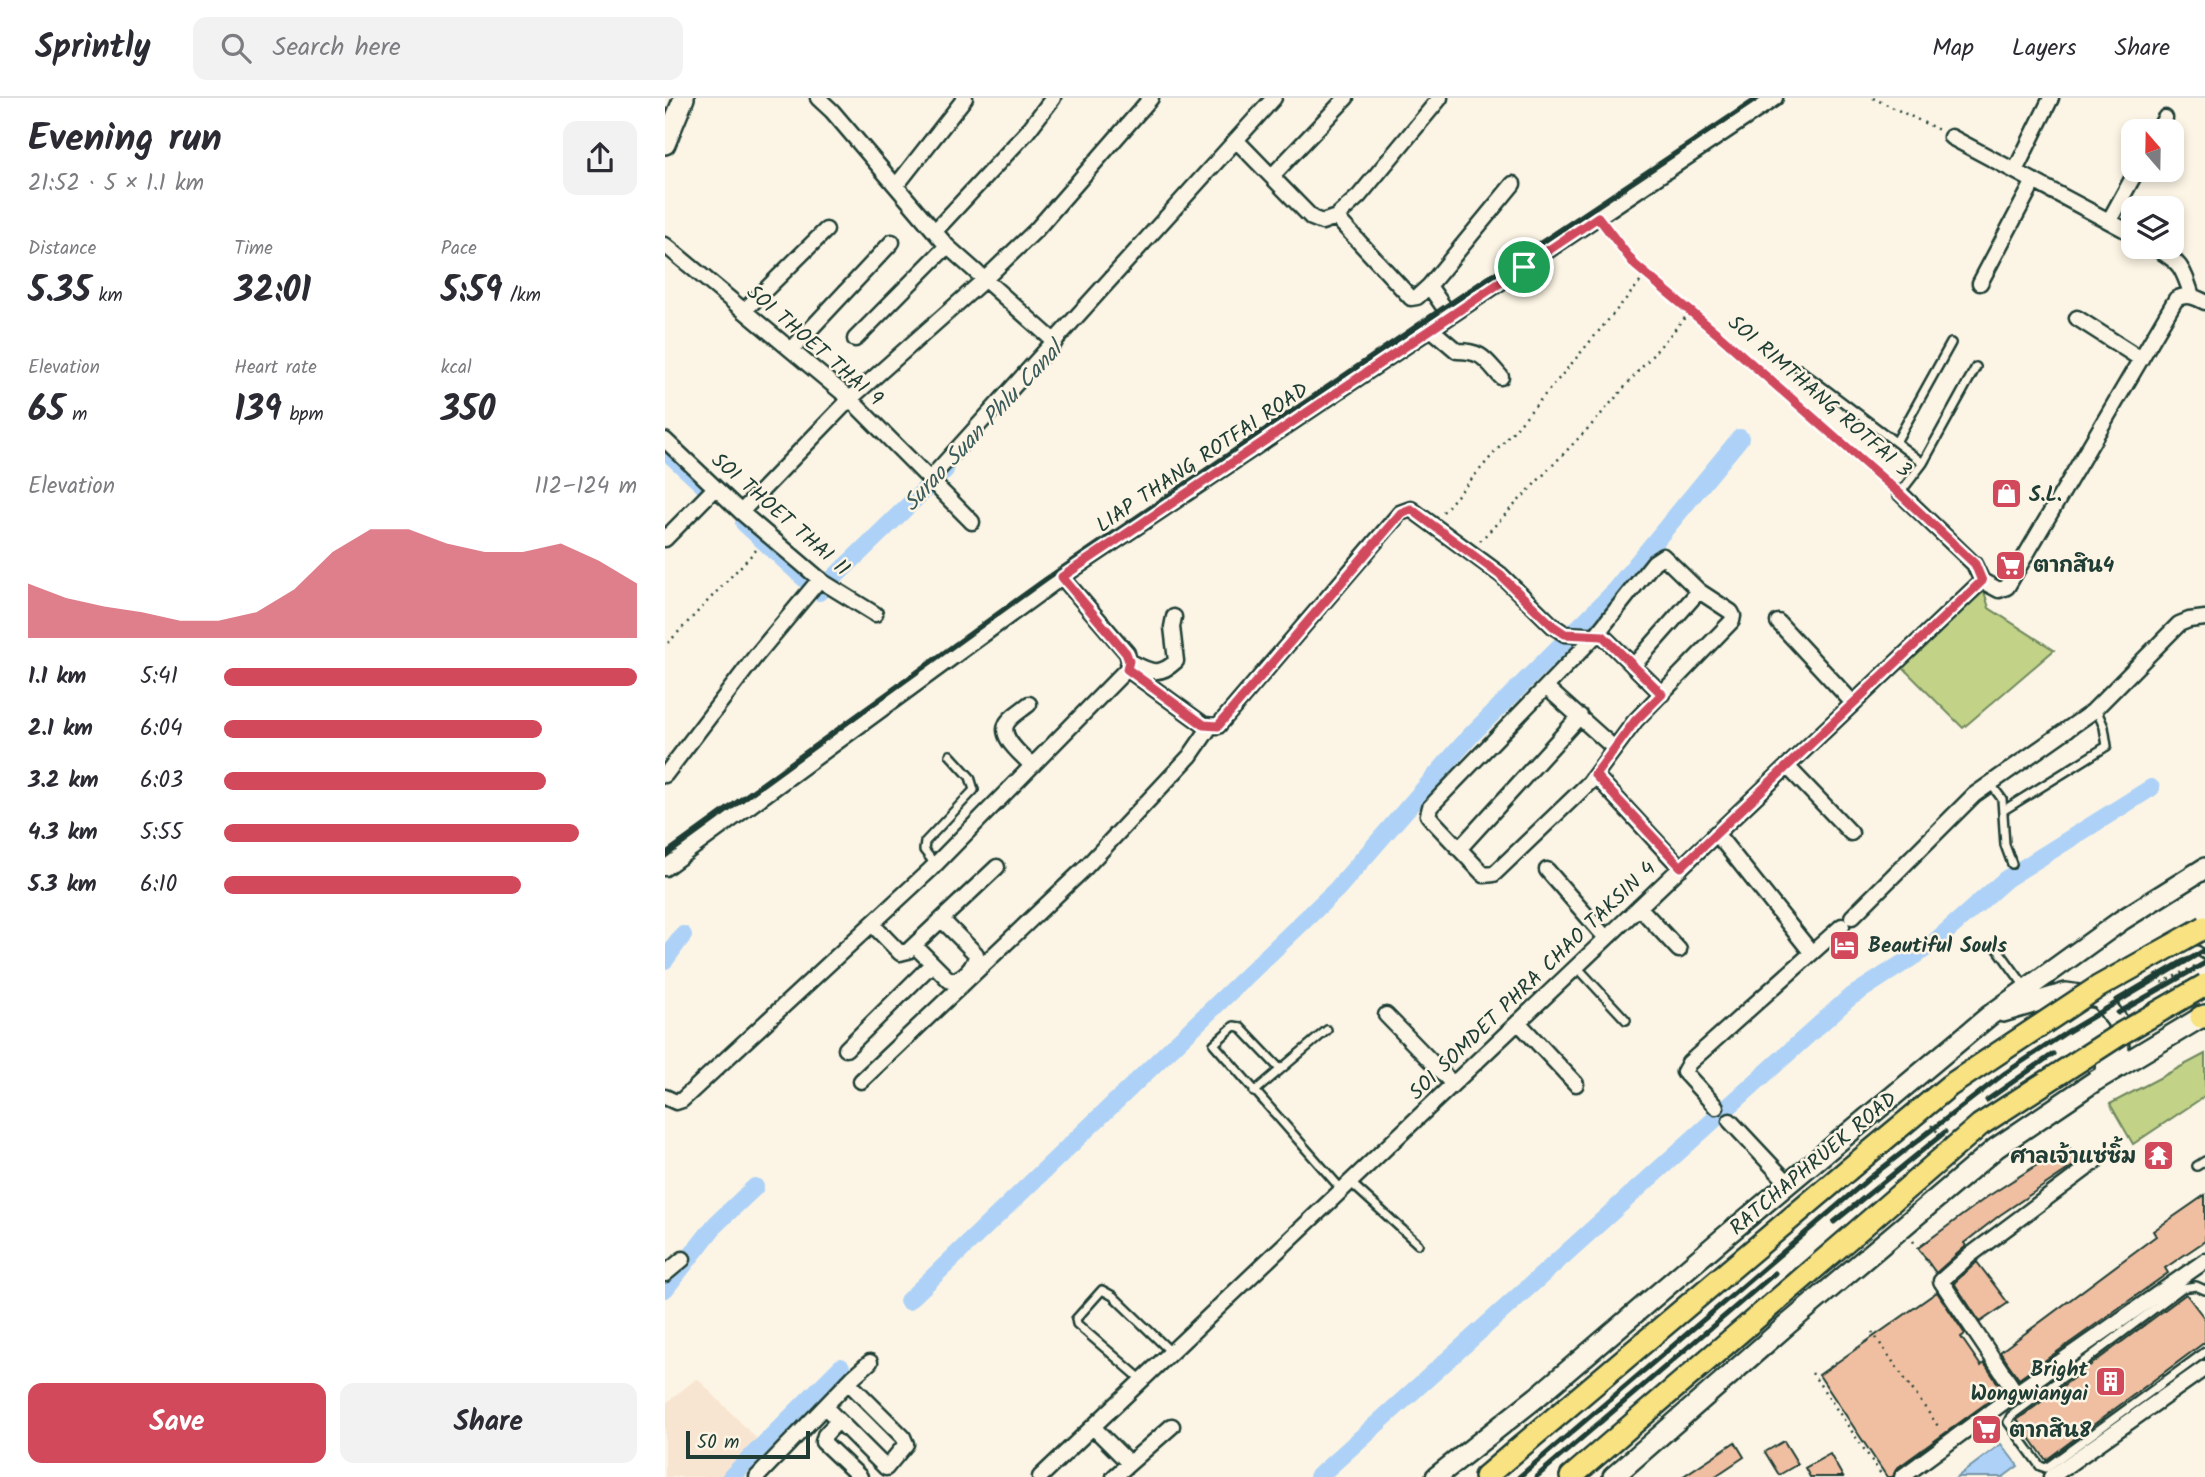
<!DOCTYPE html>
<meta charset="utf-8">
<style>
:root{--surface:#fff;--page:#f2f2f3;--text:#2b2b33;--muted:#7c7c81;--line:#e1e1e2;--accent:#d1495b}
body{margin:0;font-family:Kalam,"Playpen Sans Thai",sans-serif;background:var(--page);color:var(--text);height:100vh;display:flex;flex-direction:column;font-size:26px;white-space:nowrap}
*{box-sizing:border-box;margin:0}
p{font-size:23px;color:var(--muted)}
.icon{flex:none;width:38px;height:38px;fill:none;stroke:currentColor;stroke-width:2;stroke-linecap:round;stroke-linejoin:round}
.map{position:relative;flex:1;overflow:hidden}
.sheet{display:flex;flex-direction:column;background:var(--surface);width:665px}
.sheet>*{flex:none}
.needle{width:46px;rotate:340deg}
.controls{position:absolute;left:1456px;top:21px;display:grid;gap:14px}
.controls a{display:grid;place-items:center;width:63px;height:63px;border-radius:14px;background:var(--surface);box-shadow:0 4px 10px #0003;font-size:35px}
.scale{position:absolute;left:21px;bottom:18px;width:124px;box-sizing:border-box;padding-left:7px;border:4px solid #1f3d34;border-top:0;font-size:19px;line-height:24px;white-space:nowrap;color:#1f3d34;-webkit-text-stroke:5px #fcf5e5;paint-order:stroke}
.pin{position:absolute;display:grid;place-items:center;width:60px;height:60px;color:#fff;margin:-30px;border:4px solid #fff;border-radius:50%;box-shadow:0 2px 7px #0007}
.round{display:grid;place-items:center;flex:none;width:74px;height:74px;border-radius:14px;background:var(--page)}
.head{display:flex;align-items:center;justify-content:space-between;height:119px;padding:0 28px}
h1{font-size:38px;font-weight:600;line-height:52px}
.stats{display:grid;grid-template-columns:repeat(3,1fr);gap:10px;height:119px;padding:7px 28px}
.stats div{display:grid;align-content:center}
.stats b{font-size:35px;font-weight:600}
.stats small{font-size:19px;font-weight:400}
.stats p{font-size:19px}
.chart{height:196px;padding:14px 28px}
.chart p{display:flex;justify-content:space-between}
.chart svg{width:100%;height:126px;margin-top:7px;fill:var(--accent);opacity:.7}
.cta{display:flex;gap:14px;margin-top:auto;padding:14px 28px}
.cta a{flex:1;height:80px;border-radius:14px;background:var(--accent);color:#fff;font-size:28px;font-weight:600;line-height:80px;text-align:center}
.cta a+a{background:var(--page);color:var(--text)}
ul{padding:0 28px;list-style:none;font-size:23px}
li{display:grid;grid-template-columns:112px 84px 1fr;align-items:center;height:52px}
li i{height:18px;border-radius:9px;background:var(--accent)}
header{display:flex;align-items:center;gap:42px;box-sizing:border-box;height:98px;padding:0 35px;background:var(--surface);border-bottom:2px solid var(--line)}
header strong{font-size:33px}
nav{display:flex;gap:38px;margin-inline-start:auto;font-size:24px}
.search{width:490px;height:63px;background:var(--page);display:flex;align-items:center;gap:18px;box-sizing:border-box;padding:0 24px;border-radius:14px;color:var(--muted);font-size:26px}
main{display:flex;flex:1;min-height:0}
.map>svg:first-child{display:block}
</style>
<header>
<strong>Sprintly</strong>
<div class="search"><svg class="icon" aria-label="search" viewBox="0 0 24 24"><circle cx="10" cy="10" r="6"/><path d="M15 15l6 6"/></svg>Search here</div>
<nav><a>Map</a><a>Layers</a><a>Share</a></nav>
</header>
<main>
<section class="sheet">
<div class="head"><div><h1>Evening run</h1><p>21:52 · 5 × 1.1 km</p></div><a class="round"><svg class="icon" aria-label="share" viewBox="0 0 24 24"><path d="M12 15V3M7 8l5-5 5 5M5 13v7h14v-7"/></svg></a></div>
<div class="stats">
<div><p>Distance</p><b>5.35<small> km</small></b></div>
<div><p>Time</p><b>32:01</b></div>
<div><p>Pace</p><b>5:59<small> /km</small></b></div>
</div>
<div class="stats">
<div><p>Elevation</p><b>65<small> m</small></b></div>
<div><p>Heart rate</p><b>139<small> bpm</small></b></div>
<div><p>kcal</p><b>350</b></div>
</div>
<div class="chart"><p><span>Elevation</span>112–124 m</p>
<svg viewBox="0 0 160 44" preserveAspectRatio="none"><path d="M0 44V25L10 30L20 33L30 35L40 38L50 38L60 35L70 27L80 14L90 6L100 6L110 11L120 14L130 14L140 11L150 17L160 25V44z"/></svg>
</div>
<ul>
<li><b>1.1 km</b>5:41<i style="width:100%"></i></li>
<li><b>2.1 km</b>6:04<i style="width:77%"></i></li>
<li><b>3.2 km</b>6:03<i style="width:78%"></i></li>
<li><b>4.3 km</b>5:55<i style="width:86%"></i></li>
<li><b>5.3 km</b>6:10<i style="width:72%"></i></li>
</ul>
<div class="cta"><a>Save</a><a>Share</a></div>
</section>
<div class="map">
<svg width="1540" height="1379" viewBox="0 0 1540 1379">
<rect width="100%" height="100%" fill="#fcf5e5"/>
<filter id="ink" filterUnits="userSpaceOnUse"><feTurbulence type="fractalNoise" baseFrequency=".0143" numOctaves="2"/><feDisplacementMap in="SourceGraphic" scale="14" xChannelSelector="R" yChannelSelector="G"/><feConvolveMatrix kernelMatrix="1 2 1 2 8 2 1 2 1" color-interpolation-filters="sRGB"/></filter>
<g filter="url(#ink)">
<!-- built -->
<path fill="#f8e5d1" d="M32 1280 96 1345 61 1379H0V1306Z"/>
<!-- green -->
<path fill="#c2d388" stroke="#70885e" stroke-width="2" d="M1318 490 1324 510 1389 552 1298 630 1236 568Z
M1540 956V998L1468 1046 1445 1006Z"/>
<!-- water -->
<path fill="#aed2f7" stroke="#7596a9" stroke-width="2" d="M1336 1346 1353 1368 1338 1379H1292Z"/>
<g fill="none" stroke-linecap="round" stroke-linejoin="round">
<!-- canal -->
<path stroke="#aed2f7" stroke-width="18" d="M0 352 40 389
M79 425 154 494 280 372
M0 862 18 837
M0 1191 51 1126 90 1089
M243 1203 672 791 806 637 946 497 1075 340
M66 1379 176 1269
M653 1379 1184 900 1266 847 1341 781 1486 690"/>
</g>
<!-- building -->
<path fill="#f0bfa1" stroke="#1f3d34" stroke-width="2" d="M1403 1047 1414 1064 1335 1117 1299 1145 1301 1148 1271 1175 1253 1150 1322 1099Z
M1540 1097V1143L1500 1170 1503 1175 1354 1281 1335 1254 1491 1138 1488 1133Z
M1312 1164 1343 1205 1315 1224 1289 1185Z
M1272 1194 1300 1236 1296 1239 1316 1268 1319 1265 1338 1293 1231 1371 1228 1379H1222L1154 1277Z
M1521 1196 1540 1221V1244L1381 1362 1352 1322Z
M1119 1343 1133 1366 1114 1377 1100 1354Z
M1070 1344 1079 1359 1049 1379H1017Z
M1165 1356 1178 1379H1145L1140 1370Z"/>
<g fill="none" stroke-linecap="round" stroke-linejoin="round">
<defs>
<path id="lane" d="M1134 271 1258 365
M1231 344 1286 245
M1235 395 1258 365 1311 269
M1325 685 1337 701 1340 747 1347 766
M1339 712 1442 648 1439 629 1431 611
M270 766 259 752 260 744 309 692 305 679 285 657
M1332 850 1361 890
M912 869 961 922
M1439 899 1447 898 1515 858 1532 852 1540 857
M615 971 575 929 569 928 549 946 677 1092
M589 994 662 932
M1532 1068 1540 1063
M685 1084 753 1146
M1540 1192 1531 1188 1517 1190 1346 1318 1343 1324 1375 1368 1381 1370 1540 1254
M477 1282 412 1226 411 1221 437 1192 448 1198 506 1254"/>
<path id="street" d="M153 0 167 13 282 148 390 244
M1493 33 1500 20
M1286 39 1468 136
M571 42 647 120 657 124 671 119 694 98 775 0
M1350 73 1386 0
M607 78 681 0
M231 88 300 0
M671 119 746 200 752 199 764 188 785 218
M1444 123 1472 72
M270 133 362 34 388 0
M0 147 185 301 307 424
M1489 149C1516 165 1517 168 1527 198
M1315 185 1369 83
M764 188 848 86
M79 213 161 132
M1412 220 1476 261
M766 231 792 253C817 253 820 261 836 279
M190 241 282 148
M126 252 227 144
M0 342 76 414 158 484 210 516
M264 382 609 0
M1235 395 1309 466 1317 483
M76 414 185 301 320 181 371 132 486 0
M0 441 50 390
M998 458 1034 493 1066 514 1068 518 1067 523 970 623 925 684 829 776 819 777 768 723 763 717 765 709 931 537 989 464Z
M397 479 462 555 464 563
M1113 524 1188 605
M464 563C484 573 493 580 511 563L507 529 509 519
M968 568 1034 493
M462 571 539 627 553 628 735 415 746 411 836 477 888 528 900 536 938 538 997 596
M882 590 949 650
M364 606C357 612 346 618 342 625 333 640 359 658 367 668
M1122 668 1186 735
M0 677 90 559 155 481
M930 677 1016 770
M1051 735 1146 854
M794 751 915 618
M0 770 397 479 1110 0
M882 772 941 840
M974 809 1014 852
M1187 819 1309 697 1427 614 1514 526 1524 522 1540 520
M207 826 235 855 243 853 332 769
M250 848 285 883C298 881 310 869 311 856L277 822
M721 917 788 986
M853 924 911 986
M181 951 267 866
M196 983 420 770 525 658 545 629
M0 999 11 1004 17 1002 265 772 462 571 464 563
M1051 1009 1019 974 1024 965 1177 828
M1065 1023 1124 1086
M0 1176 18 1161
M1351 1295 1276 1183 1304 1158 1430 1064
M160 1309 221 1370 241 1346 238 1339 183 1284
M173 1323 160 1337 158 1344 195 1379
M428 1329 464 1365
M92 1379 188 1279 205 1264
M375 1379 1317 483 1334 492 1342 489 1511 201C1522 195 1530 199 1540 204
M449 1379 507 1328
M1237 1379 1351 1295 1540 1163
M1386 1379 1540 1270"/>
<path id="secondary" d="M0 46 19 0
M1338 914 1401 895 1435 900 1453 924 1454 958 1440 972
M771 1379 872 1299 1057 1141 1324 918 1457 822 1540 770
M948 1379 1123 1226 1331 1050 1430 983 1540 917"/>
<path id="primary" d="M1536 919H1540
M820 1379 1183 1072
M906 1379 1188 1137"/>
</defs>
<!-- lane casing -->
<use href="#lane" stroke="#1f3d34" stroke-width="12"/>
<!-- street casing -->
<use href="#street" stroke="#1f3d34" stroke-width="19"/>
<!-- secondary casing -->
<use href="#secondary" stroke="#1f3d34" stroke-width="24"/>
<!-- primary casing -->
<use href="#primary" stroke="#1f3d34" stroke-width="26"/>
<!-- path -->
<path stroke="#1f3d34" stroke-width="2.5" stroke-dasharray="2 5" stroke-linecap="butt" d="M1208 0 1274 32
M941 130 970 167 1055 238 1223 386
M778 414 891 284 981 177
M815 443 931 322 1025 214
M3 545 94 449
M1498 891 1496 885 1534 866
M1266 1027 1276 1038
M1248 1143 1268 1172
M1207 1234 1275 1331
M1147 1275 1218 1379"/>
<!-- lane -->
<use href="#lane" stroke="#fcf5e5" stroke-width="7"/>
<!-- street -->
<use href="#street" stroke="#fcf5e5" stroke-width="14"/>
<!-- secondary -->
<use href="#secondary" stroke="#fcf5e5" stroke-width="19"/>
<!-- primary -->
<use href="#primary" stroke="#f8e281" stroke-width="21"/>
<!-- rail -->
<path stroke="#1f3d34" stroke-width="5" d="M0 756 381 481 778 210 1093 0
M1453 915 1540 865
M1322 1002 1388 956
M1169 1124 1280 1034
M854 1379 1207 1078 1340 975 1402 934 1540 852
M871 1379 1110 1175"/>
<defs>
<path id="primary-bridge" d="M1183 1072 1284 988 1433 889 1540 829
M1188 1137 1315 1027 1457 935 1540 887"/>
</defs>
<!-- primary-bridge casing -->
<use href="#primary-bridge" stroke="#1f3d34" stroke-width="26" stroke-linecap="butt"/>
<!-- primary-bridge -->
<use href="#primary-bridge" stroke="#f8e281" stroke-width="21"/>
</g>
</g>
<g fill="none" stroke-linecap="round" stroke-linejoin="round" filter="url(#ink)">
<defs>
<path id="route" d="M933 119 970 167 1055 238 1234 395 1310 466 1317 483 1016 769 930 677 970 623 997 596 938 538 900 536 888 528 835 477 746 411 736 415 553 628 539 627 462 571 464 563 461 555 397 479Z"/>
</defs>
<!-- route casing -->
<use href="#route" stroke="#fff" stroke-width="14"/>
<!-- route -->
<use href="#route" stroke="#d1495b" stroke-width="9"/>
</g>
<!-- icons -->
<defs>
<symbol id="shop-square" viewBox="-11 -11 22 22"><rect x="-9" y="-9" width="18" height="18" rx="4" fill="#d1495b" stroke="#fcf5e5"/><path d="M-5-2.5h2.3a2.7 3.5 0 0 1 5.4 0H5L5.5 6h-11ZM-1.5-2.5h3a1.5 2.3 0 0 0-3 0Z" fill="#fff"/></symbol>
<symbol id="supermarket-square" viewBox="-11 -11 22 22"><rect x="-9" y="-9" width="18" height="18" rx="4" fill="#d1495b" stroke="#fcf5e5"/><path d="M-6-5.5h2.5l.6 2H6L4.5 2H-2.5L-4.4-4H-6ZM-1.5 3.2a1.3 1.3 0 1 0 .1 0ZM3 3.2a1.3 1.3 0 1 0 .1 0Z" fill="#fff"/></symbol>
<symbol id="hotel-square" viewBox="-11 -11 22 22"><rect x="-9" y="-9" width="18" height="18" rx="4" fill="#d1495b" stroke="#fcf5e5"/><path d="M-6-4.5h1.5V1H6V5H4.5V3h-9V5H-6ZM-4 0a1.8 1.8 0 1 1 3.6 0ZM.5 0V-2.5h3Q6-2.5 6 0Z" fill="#fff"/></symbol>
<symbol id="temple-square" viewBox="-11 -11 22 22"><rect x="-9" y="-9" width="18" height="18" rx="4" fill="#d1495b" stroke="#fcf5e5"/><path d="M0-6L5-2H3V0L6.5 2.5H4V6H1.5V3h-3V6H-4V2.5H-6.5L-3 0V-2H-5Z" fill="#fff"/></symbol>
<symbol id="building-square" viewBox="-11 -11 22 22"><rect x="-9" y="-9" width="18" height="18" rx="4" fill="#d1495b" stroke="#fcf5e5"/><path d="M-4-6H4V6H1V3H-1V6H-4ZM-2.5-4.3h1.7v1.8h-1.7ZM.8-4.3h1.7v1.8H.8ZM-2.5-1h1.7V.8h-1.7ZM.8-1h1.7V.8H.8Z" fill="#fff"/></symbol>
</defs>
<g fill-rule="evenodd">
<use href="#shop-square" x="1324" y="378" width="35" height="35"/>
<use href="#supermarket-square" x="1328" y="450" width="35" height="35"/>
<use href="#hotel-square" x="1162" y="830" width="35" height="35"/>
<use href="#temple-square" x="1476" y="1040" width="35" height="35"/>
<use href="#building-square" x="1428" y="1266" width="35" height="35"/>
<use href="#supermarket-square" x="1304" y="1314" width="35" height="35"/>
</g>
<g text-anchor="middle" stroke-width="5" stroke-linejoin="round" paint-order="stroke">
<!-- street labels -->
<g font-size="21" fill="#1f3d34" stroke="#fcf5e5">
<text transform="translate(150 247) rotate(41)" y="7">SOI THOET THAI 9</text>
<text transform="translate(1155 298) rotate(41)" y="7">SOI RIMTHANG ROTFAI 3</text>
<text transform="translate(537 359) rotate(-34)" y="7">LIAP THANG ROTFAI ROAD</text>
<text transform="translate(116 416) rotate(41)" y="7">SOI THOET THAI 11</text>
<text transform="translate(867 882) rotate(-44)" y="7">SOI SOMDET PHRA CHAO TAKSIN 4</text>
<text transform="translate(1148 1065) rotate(-40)" y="7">RATCHAPHRUEK ROAD</text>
</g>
<!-- poi labels -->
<g font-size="21" font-weight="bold" fill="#1f3d34" stroke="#fcf5e5" text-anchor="start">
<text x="1364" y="403">S.L.</text>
<text x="1368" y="474">ตากสิน4</text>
<text x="1203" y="854">Beautiful Souls</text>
<text x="1471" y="1065" text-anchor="end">ศาลเจ้าแซ่ซิ้ม</text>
<text x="1423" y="1278" text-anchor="end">Bright<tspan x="1423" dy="24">Wongwianyai</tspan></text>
<text x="1344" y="1339">ตากสิน8</text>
</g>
<!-- water labels -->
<g font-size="23" font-style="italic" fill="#3c5b5b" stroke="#fcf5e5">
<text transform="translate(317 328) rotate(-47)" y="8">Surao Suan Phlu Canal</text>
</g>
</g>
</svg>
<div class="controls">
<a><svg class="needle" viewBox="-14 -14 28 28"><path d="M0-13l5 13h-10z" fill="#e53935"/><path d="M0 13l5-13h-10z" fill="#7c7c81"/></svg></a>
<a><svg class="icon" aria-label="layers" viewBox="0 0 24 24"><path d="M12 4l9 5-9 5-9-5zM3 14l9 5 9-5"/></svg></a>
</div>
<div class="scale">50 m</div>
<div class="pin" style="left:859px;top:169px;background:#1e9e55"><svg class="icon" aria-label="arrive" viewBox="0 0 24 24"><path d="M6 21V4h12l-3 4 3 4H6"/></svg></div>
</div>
</main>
